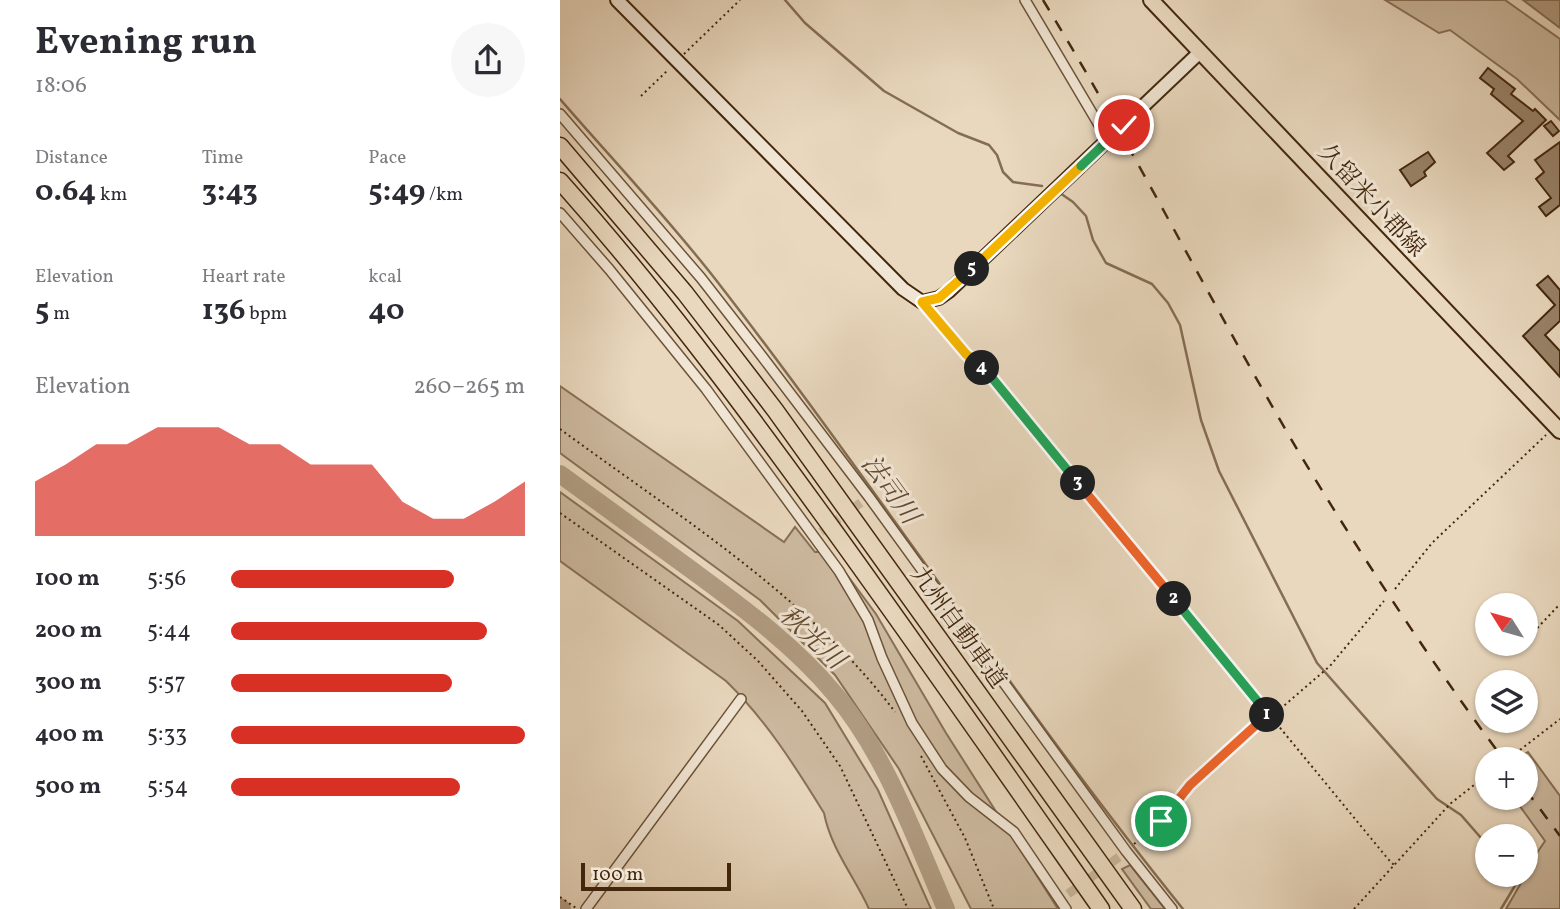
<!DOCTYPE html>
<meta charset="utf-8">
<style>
:root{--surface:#fff;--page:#f7f7f7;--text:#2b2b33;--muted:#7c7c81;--accent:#d93025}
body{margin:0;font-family:Vollkorn,"Noto Serif JP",serif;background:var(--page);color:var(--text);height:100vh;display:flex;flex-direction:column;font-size:26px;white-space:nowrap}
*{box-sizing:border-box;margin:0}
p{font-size:23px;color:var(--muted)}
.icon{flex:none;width:38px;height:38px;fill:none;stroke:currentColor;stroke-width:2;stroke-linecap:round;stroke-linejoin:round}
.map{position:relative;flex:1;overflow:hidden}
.side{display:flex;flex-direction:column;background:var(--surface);width:560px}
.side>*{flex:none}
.needle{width:46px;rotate:307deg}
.tools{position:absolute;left:915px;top:593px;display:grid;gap:14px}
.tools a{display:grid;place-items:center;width:63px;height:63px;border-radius:50%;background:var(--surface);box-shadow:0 2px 5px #0004;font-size:35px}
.scale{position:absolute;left:21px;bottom:18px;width:150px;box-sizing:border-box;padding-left:7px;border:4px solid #43270d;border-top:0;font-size:19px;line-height:24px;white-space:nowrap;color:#43270d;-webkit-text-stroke:5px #f1e6d5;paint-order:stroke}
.pin{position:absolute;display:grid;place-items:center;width:60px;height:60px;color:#fff;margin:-30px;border:4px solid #fff;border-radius:50%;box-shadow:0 2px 7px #0007}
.km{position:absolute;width:35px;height:35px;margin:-18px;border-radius:50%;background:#222;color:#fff;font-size:19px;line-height:35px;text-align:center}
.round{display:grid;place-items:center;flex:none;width:74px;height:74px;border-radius:37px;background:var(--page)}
.overview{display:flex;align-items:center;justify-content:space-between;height:119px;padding:0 35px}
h1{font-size:38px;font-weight:700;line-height:52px}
.figures{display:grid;grid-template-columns:repeat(3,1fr);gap:10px;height:119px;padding:7px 35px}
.figures div{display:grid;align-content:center}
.figures b{font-size:30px;font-weight:700}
.figures small{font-size:19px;font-weight:400}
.figures p{font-size:19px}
.chart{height:196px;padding:14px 35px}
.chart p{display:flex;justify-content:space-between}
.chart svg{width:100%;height:126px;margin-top:7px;fill:var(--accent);opacity:.7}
ul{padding:0 35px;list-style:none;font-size:23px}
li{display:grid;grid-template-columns:112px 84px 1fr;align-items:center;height:52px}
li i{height:18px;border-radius:9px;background:var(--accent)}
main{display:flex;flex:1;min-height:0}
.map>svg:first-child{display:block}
</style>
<main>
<section class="side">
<div class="overview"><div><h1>Evening run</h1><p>18:06</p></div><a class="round"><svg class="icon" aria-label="share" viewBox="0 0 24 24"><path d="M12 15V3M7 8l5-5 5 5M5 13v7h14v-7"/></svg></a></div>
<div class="figures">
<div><p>Distance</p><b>0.64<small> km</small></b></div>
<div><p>Time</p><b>3:43</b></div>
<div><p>Pace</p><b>5:49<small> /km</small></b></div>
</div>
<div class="figures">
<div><p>Elevation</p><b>5<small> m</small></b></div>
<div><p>Heart rate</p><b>136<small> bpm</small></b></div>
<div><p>kcal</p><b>40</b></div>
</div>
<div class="chart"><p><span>Elevation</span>260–265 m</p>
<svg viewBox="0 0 160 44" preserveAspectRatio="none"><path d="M0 44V25L10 19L20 12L30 12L40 6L50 6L60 6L70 12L80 12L90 19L100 19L110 19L120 32L130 38L140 38L150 32L160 25V44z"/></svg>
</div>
<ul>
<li><b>100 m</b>5:56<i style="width:76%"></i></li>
<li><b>200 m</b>5:44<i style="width:87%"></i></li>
<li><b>300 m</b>5:57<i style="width:75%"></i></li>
<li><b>400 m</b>5:33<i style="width:100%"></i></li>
<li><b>500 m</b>5:54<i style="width:78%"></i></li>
</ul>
</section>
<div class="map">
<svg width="1000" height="909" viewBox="0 0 1000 909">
<rect width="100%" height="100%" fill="#e9d8be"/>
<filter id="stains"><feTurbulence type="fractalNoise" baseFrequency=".00286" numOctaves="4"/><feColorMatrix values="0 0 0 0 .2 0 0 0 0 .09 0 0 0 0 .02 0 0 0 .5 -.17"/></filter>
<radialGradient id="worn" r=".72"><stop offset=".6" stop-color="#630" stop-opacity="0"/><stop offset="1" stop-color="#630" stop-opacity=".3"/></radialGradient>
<!-- green -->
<path fill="#cdbaa0" stroke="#887056" stroke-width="2" d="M825 0H945L1000 39V120L957 79 890 30 879 33Z
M0 386 224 542 235 527 255 552H270L316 614 386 733 498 909H411L339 769 275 675 200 600 0 453Z
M0 492 178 621 265 703 318 790 371 909H309C294 876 271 849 264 813 235 766 206 720 166 681L0 561Z
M968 752 1000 796V909H946L961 883 960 878 962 875H966V869L985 841 954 798H966V760L957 759Z
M570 865 605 909H591L562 869Z"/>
<!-- water -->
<path fill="#b19c82" stroke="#856d53" stroke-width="2" d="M963 0H1000V28Z"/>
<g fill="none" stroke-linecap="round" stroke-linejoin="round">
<!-- stream -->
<path stroke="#856d53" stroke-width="2.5" d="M225 0 245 23 324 91 398 133 429 145 437 155 443 172 453 182 482 186
M0 99C52 159 107 217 156 280 316 486 459 706 623 909
M500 193 513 202 526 216 533 240 546 263 592 284 608 303 620 325 641 420 659 471 757 663 877 799 901 815 928 846
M941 909 956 884 952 875"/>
<!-- river -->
<path stroke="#b19c82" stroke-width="18" d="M0 474C44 506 89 539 133 571 183 608 234 645 274 693 326 754 354 836 386 909
M0 907 2 909"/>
</g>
<!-- building -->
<path fill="#998369" stroke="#43270d" stroke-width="2" d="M928 68 955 89 951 94 973 111 975 109 986 120 948 156 954 162 944 170 927 153 963 121 931 94 934 89 920 78Z
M991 121 999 131 993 136 984 126Z
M1000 142V205L986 216 979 207 991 198 976 179 984 172 975 160Z
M868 152 875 162 864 172 866 176 851 186 840 170Z
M988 276 1000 290V321L985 335 1000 351V377L963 336 995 305 977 285Z"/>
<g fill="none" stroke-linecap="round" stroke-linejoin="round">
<!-- street-tunnel -->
<path stroke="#c8b59b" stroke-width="9" stroke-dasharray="9 4.5" stroke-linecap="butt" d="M261 532 303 501
M508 894 559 857"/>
<defs>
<path id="street" d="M465 0 548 140
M0 114 141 278 201 355 309 497 566 851 612 909
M0 213 49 269 146 389 279 571 308 620 322 658 352 723 382 769 409 797 454 832 506 909
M26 909 181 699"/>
<path id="secondary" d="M57 0 343 289 362 302 379 298 389 291 640 52"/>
<path id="primary" d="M591 0 1000 431"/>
<path id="highway" d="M0 146 125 293 215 410 573 909
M0 181C93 285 177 397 259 510 355 642 448 776 541 909"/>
</defs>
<!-- street casing -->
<use href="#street" stroke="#6c5339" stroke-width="12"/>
<!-- secondary casing -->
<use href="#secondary" stroke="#43270d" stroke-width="16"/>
<!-- primary casing -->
<use href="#primary" stroke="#43270d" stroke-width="18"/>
<!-- highway casing -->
<use href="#highway" stroke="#43270d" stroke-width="19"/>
<!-- path -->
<path stroke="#43270d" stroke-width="2" stroke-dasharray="2 3.5" stroke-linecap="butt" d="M124 54 180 0
M81 96 108 70
M370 311 406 354 433 379 828 859 834 865
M0 429C114 513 249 597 335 712
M0 513 159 625 198 661 242 711 280 766 348 909
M835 589 872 543 986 435
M966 640 1000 604
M959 647 962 644
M712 716 770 666 824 601
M361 756 405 838 434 909
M947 760 1000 719
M574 844 594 829 624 791 708 714
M0 897 16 908
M794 909 890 804 928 774"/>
<!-- street -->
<use href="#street" stroke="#f1e6d5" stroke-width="9"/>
<!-- secondary -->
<use href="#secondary" stroke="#f1e6d5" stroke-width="12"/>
<!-- primary -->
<use href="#primary" stroke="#e9d8be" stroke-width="14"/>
<!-- highway -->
<use href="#highway" stroke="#e9d8be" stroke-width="16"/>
<!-- rail -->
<path stroke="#43270d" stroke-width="2.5" stroke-dasharray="12 12" stroke-linecap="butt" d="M483 0C574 149 652 305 741 456 804 560 871 662 944 760
M966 790 1000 836"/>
</g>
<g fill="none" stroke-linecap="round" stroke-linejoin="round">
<defs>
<path id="split-1" d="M601 821 630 785 707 715"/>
<path id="split-2" d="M614 599 708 714 707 715"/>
<path id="split-3" d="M518 483 614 599"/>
<path id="split-4" d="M422 368 433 379 518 483"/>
<path id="split-5" d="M412 269 379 298 362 302 406 354 422 368"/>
<path id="split-6" d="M412 269 521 166"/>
<path id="split-7" d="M521 166 564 125"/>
</defs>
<!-- split-1 casing -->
<use href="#split-1" stroke="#fff" stroke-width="14"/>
<!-- split-2 casing -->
<use href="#split-2" stroke="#fff" stroke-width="14"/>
<!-- split-3 casing -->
<use href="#split-3" stroke="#fff" stroke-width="14"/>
<!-- split-4 casing -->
<use href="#split-4" stroke="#fff" stroke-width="14"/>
<!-- split-5 casing -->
<use href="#split-5" stroke="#fff" stroke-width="14"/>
<!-- split-6 casing -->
<use href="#split-6" stroke="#fff" stroke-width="14"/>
<!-- split-7 casing -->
<use href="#split-7" stroke="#fff" stroke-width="14"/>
<!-- split-1 -->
<use href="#split-1" stroke="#f0652b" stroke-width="9"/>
<!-- split-2 -->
<use href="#split-2" stroke="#22a559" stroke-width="9"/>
<!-- split-3 -->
<use href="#split-3" stroke="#f0652b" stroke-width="9"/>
<!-- split-4 -->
<use href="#split-4" stroke="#22a559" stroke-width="9"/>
<!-- split-5 -->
<use href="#split-5" stroke="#f5b400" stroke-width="9"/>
<!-- split-6 -->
<use href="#split-6" stroke="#f5b400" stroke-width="9"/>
<!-- split-7 -->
<use href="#split-7" stroke="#22a559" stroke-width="9"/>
</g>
<g text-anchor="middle" stroke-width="6" stroke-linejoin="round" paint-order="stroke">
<!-- street labels -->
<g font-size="24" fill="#43270d" stroke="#f1e6d5">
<text transform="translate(812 200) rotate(47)" y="8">久留米小郡線</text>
<text transform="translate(399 627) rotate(54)" y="8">九州自動車道</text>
</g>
<!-- water labels -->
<g font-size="26" font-style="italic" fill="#644a30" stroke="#f1e6d5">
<text transform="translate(331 489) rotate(54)" y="9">法司川</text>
<text transform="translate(253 637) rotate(43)" y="9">秋光川</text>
</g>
</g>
<rect width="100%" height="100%" filter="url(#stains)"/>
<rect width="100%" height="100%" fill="url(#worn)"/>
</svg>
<div class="tools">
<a><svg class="needle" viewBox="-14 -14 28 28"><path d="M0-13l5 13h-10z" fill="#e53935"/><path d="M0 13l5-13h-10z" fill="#7c7c81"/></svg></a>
<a><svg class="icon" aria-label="layers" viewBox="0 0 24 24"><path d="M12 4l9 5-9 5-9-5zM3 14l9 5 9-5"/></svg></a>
<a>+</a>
<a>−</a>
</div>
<div class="scale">100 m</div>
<div class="pin" style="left:601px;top:821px;background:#1e9e55"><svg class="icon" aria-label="arrive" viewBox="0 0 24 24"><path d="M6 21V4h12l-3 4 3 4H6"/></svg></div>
<div class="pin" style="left:564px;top:125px;background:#d93025"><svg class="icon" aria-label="check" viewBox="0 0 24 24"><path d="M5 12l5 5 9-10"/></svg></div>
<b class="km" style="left:707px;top:715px">1</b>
<b class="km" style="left:614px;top:599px">2</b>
<b class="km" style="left:518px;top:483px">3</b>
<b class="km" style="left:422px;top:368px">4</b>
<b class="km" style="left:412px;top:269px">5</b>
</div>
</main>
